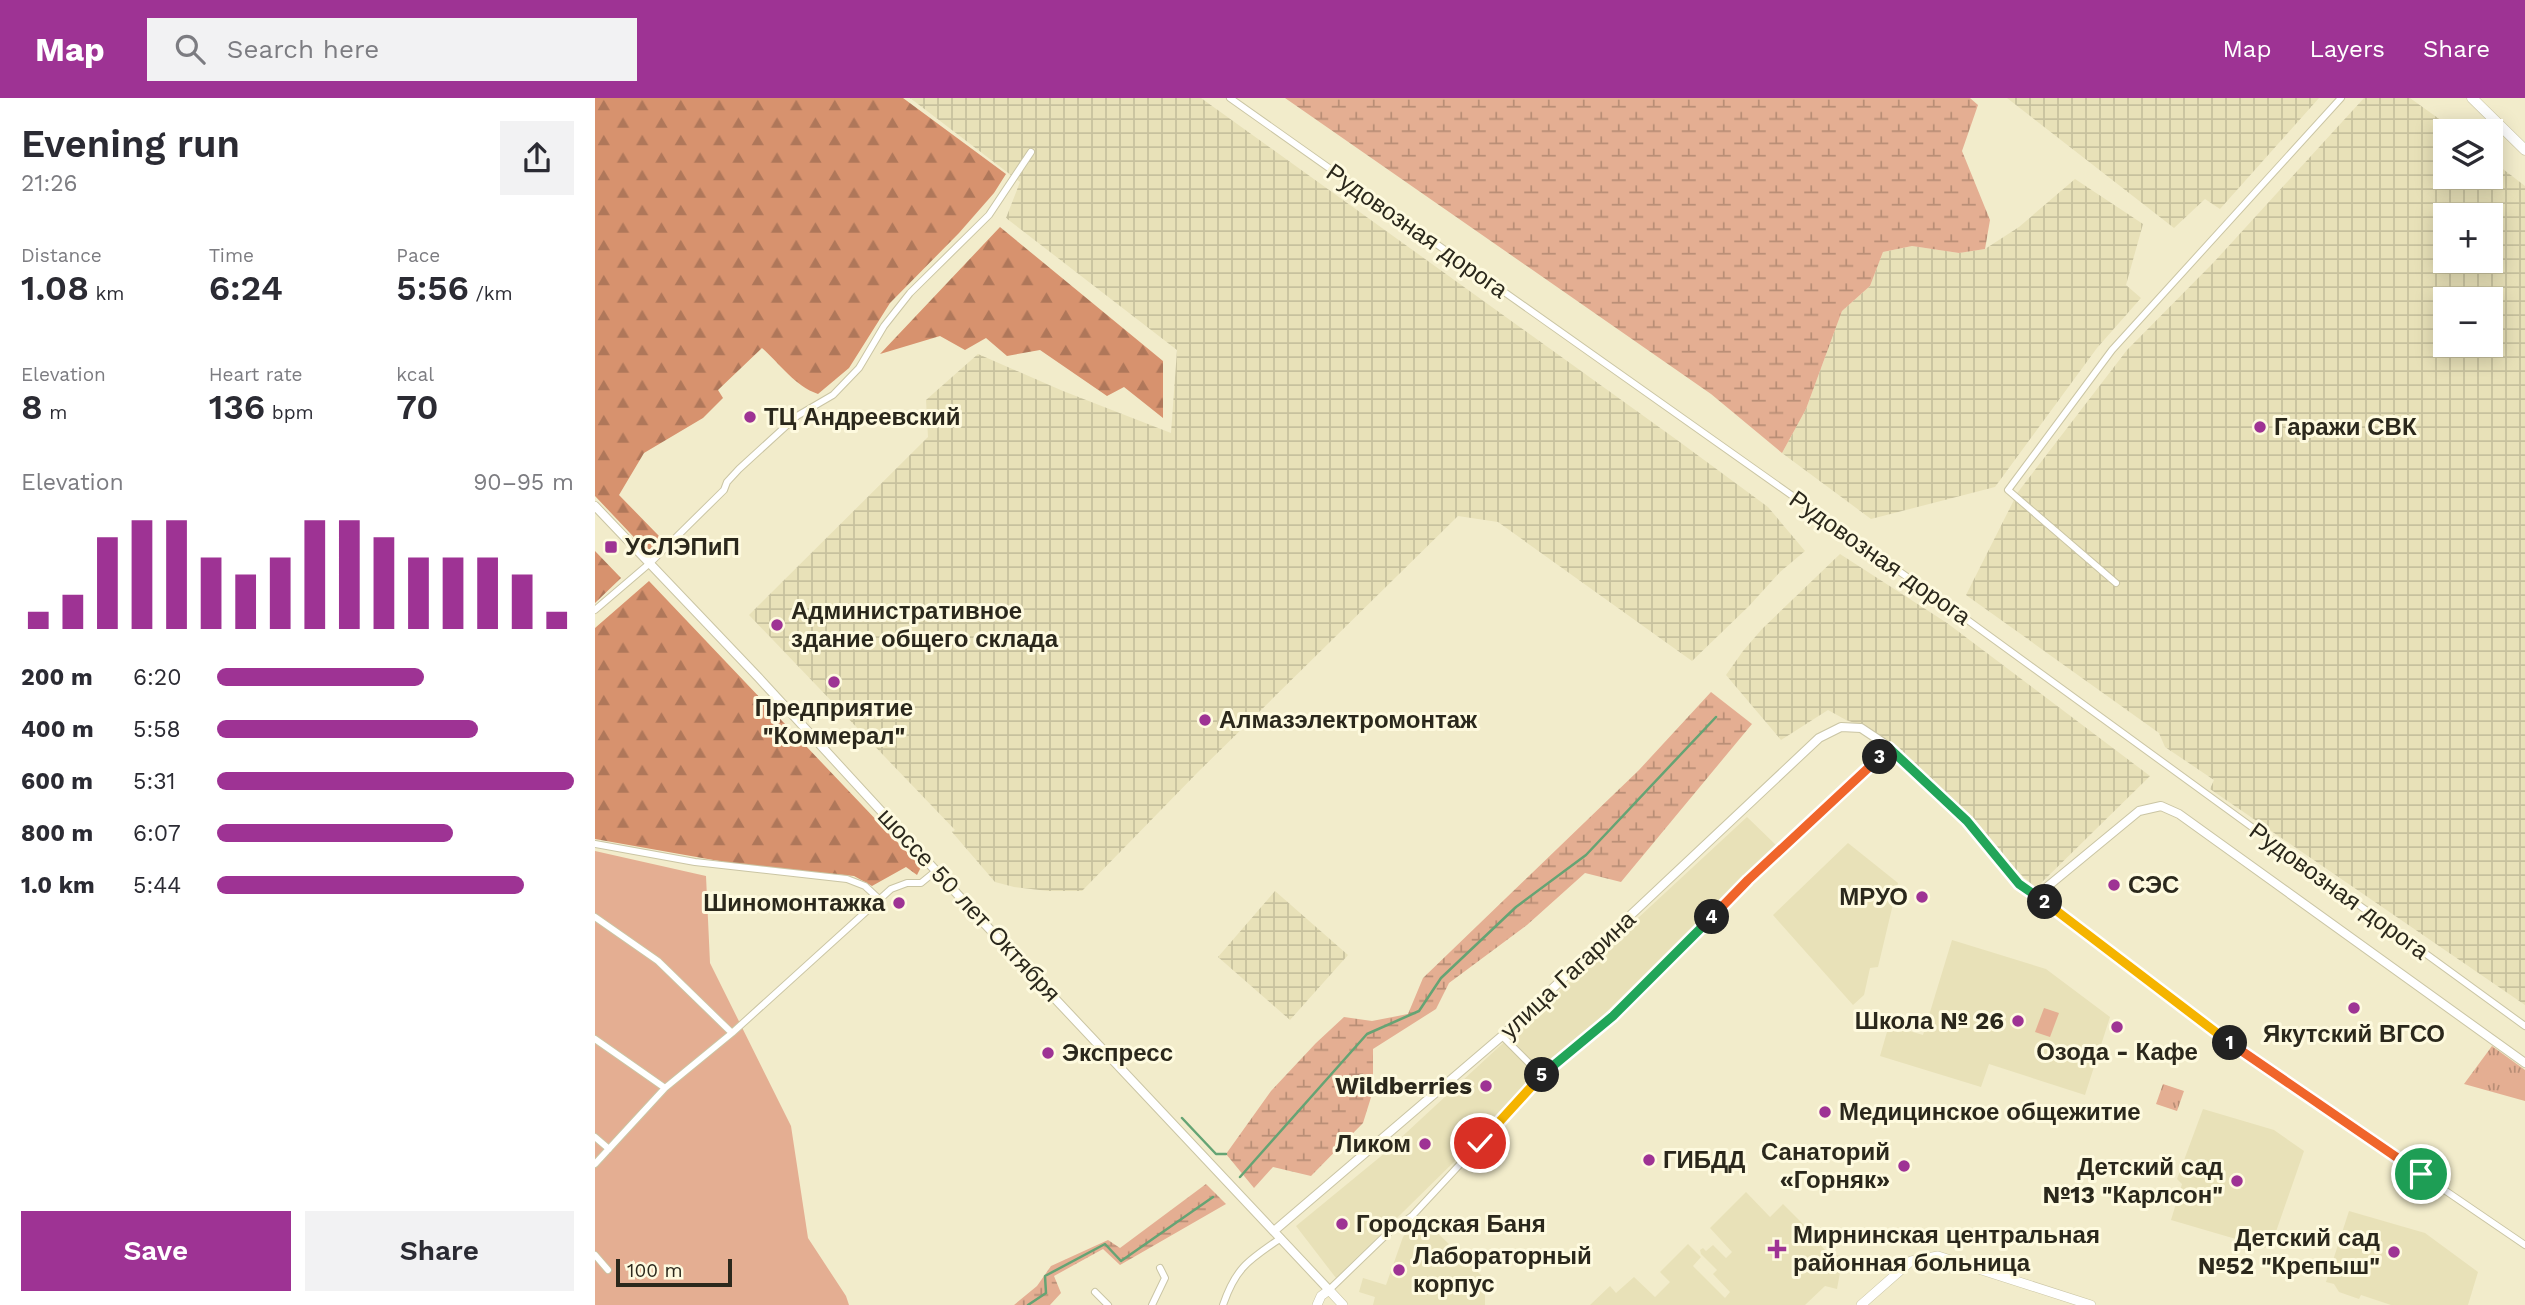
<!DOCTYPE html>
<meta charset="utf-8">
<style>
:root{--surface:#fff;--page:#f2f2f3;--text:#2b2b33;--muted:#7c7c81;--accent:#9e3394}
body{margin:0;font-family:"Work Sans",sans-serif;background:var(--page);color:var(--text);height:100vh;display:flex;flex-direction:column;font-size:26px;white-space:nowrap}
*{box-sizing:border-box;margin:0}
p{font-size:23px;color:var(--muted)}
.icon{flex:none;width:38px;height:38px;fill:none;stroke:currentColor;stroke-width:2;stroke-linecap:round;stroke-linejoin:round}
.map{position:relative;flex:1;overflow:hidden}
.details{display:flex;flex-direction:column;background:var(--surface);width:595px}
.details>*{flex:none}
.buttons{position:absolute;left:1838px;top:21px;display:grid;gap:14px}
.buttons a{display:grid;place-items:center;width:70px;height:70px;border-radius:0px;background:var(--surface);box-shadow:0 4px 18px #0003;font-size:35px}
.scale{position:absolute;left:21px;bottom:18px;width:116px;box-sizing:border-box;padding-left:7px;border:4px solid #2b281c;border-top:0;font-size:19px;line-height:24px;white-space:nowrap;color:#2b281c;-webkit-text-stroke:5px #fefadf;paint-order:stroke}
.pin{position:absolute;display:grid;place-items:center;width:60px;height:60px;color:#fff;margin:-30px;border:4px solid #fff;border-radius:50%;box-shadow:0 2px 7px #0007}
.km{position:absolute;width:35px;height:35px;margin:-18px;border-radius:50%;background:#222;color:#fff;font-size:19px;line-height:35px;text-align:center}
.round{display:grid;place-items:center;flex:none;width:74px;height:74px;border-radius:0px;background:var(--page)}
.head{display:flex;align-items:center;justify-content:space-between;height:119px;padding:0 21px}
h1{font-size:38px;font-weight:600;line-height:52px}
.figures{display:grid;grid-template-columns:repeat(3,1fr);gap:10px;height:119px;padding:7px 21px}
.figures div{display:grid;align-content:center}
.figures b{font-size:35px;font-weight:600}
.figures small{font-size:19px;font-weight:400}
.figures p{font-size:19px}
.chart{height:196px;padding:14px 21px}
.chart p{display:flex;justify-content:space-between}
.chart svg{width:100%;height:126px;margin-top:7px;stroke:var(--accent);stroke-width:6}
.cta{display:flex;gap:14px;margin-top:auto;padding:14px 21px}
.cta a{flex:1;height:80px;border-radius:0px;background:var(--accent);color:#fff;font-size:28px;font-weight:600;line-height:80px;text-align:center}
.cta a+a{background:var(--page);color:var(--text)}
ul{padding:0 21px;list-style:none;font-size:23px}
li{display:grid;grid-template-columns:112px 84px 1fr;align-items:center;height:52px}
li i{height:18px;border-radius:9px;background:var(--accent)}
header{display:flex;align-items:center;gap:42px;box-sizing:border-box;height:98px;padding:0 35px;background:var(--accent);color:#fff}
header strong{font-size:33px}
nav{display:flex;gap:38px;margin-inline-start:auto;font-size:24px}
.search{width:490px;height:63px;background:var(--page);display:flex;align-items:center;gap:18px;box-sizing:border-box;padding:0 24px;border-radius:0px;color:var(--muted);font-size:26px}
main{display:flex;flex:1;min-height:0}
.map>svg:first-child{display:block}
</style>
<header>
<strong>Map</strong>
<div class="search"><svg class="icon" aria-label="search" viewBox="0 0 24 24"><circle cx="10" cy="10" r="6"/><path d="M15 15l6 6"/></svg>Search here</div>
<nav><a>Map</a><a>Layers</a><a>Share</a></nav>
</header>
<main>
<section class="details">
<div class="head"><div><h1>Evening run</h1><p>21:26</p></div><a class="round"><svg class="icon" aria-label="share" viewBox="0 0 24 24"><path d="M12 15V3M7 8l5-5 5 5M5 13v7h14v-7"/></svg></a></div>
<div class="figures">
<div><p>Distance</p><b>1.08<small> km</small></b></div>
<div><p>Time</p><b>6:24</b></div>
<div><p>Pace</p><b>5:56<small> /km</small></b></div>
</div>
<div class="figures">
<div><p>Elevation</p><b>8<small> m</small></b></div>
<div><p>Heart rate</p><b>136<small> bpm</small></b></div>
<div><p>kcal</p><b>70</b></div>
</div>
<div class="chart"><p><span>Elevation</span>90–95 m</p>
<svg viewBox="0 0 160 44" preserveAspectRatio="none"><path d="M5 44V38M15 44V32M25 44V12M35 44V6M45 44V6M55 44V19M65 44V25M75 44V19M85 44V6M95 44V6M105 44V12M115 44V19M125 44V19M135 44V19M145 44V25M155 44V38"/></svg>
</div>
<ul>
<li><b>200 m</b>6:20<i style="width:58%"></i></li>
<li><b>400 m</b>5:58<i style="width:73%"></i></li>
<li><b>600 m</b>5:31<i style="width:100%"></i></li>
<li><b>800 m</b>6:07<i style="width:66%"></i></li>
<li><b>1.0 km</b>5:44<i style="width:86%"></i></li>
</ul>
<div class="cta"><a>Save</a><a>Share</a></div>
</section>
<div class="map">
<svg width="1930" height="1207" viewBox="0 0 1930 1207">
<defs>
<pattern id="industrial-grid" width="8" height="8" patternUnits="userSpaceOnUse" patternTransform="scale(1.75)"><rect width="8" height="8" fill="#e8e1b8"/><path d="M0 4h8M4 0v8" fill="none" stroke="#c7c19e"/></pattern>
<pattern id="grass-tufts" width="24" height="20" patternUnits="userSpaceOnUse" patternTransform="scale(1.75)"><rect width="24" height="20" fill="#e4ae92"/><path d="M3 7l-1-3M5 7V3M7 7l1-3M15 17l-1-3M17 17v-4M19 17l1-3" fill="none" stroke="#b98e76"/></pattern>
<pattern id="forest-firs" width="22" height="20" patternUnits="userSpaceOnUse" patternTransform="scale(1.75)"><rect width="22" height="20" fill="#d7926e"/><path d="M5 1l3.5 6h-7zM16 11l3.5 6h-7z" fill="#af775a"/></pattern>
<pattern id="wetland-marsh" width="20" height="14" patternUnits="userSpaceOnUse" patternTransform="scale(1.75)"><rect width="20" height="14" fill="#e4ae92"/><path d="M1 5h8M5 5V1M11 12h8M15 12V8" fill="none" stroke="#b98e76"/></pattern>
</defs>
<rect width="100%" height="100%" fill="#f2eccb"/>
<!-- built -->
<path fill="#e8e1b8" d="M1152 719 1181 747 741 1180 701 1128 785 1059Z
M1253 745 1303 785 1283 869 1275 870 1269 897 1258 907 1178 817Z
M1357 842 1451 871 1515 919 1490 997 1394 966 1386 989 1285 958 1294 927 1328 937Z
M1608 1011 1679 1032 1709 1053 1675 1151 1576 1122 1587 1086 1582 1081Z
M1151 1094 1175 1119 1188 1106 1209 1127 1234 1157 1248 1158 1242 1191 1230 1188 1210 1207H995L1015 1188 1021 1195 1039 1179 1060 1199 1075 1184 1065 1174 1093 1146 1106 1159 1098 1168 1130 1200 1135 1194 1118 1176 1122 1172 1106 1156 1105 1152 1108 1150 1111 1153 1118 1147 1131 1160 1137 1154 1115 1130Z
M1754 1113 1830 1135 1883 1174 1873 1207H1796L1766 1197 1764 1201 1744 1194 1739 1186 1731 1184Z
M824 1117 890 1181V1207H778L780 1199 764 1194 768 1180 791 1187 808 1139Z"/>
<!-- industrial -->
<path fill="url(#industrial-grid)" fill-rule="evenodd" d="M315 0H606L1082 342 1173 409 1210 453 1185 474 1154 508 1097 563 903 424 863 418 603 674 487 793H453L419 789 400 784 357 734 360 732 154 517 333 339 331 302 383 256 468 293 576 335 582 252 411 120 425 84Z
M1412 0H1724L1625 111 1610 101 1579 130Z
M1769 0H1815L1861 33H1850V79H1895V61L1930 88V907L1615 691 1619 682 1570 649 1564 635 1371 497 1423 394 1532 252 1619 164ZM1850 117H1895V163H1850ZM1850 201H1895V247H1850Z
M1480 81 1548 126 1531 187 1546 200 1502 250 1400 389 1276 421 1187 355 1211 311 1247 213 1275 188 1288 154 1317 148 1364 155 1390 151 1424 129Z
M1245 456 1352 525 1555 678 1441 790 1400 753 1330 675 1274 630 1251 622 1233 612 1186 642 1131 577 1148 553 1167 531Z
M680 793 753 857 695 922 623 859Z"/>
<!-- grass -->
<path fill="url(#grass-tufts)" d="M1897 948 1930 972V1003L1869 986Z
M1568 986 1589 993 1582 1013 1561 1006Z"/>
<!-- forest -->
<path fill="url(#forest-firs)" d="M0 0H308L411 76 399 95 364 135 295 205 254 270 223 296C200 288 185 266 167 250L123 292 128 300 108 320 49 355 24 397 64 438 61 447 52 453 0 398Z
M405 129 568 263V320L529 289 512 298 445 252 412 258 391 240 370 252 345 238 285 256Z
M0 453 26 480 0 505Z
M54 483 326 769 322 777 311 769 277 788 259 778 141 766 0 741V530Z"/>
<!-- wetland -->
<path fill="url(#wetland-marsh)" d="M690 0H1375L1383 7 1367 53 1395 122 1390 151 1364 155 1317 148 1288 154 1275 188 1247 213 1211 311 1187 355 1116 296Z
M1116 594 1157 626 1026 784 990 775 932 827 854 885 841 911 778 951V993L768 1025 716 1078 678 1069 659 1090 631 1056 676 993 721 945 749 919 777 923 813 916 828 880 1044 672Z
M611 1086 631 1106 525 1167 508 1151 459 1178 466 1195 455 1207H419L442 1188 456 1168 513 1142 525 1150Z"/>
<!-- garden -->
<path fill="#e4ae92" d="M0 753 111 778 115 865 196 1028 213 1140 251 1198 254 1207H0Z
M1449 910 1464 915 1455 939 1440 934Z"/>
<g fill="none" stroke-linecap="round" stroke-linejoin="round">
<!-- stream -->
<path stroke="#65a474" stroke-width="2.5" d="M587 1020 621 1056H631
M645 1079 772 936 824 913 846 880 921 809 991 757 1121 619
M433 1207 451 1195 450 1178 510 1146 526 1163 618 1099"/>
<defs>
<path id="minor" d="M635 0 1356 510 1930 928
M1521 485 1413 392 1517 252 1746 0
M0 512 55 465 129 392 132 384 144 371 202 318 238 297 264 270 289 228 315 195 394 117 436 54
M0 746 100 764 252 781 270 788 285 802
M1441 798 1656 960 1930 1147
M0 819 63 863 137 935
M907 938 947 978
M0 941 70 990
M0 1039 14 1051
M0 1066 70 990 137 935 296 791 312 785H326L342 772
M0 1157 13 1172
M734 1192 793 1135 817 1118 947 978 1018 918 1143 792 1294 650
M500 1194 513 1207
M557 1207 570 1180 565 1170
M628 1207C641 1169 654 1162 686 1140"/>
<path id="tertiary" d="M0 408 163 579 387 823 734 1192
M679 1133 907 938 1224 640 1246 629 1266 630 1287 644 1372 724 1424 786 1441 798 1544 713 1566 708 1584 716 1930 965"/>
<path id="secondary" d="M722 1207 726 1198 734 1192 748 1207
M1266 1207 1316 1163 1343 1158 1496 1207"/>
<path id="primary" d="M1877 0 1930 52"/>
</defs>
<!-- minor casing -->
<use href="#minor" stroke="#cac5a4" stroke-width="8"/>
<!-- tertiary casing -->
<use href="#tertiary" stroke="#cac5a4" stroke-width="10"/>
<!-- secondary casing -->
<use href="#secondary" stroke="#cac5a4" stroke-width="10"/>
<!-- primary casing -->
<use href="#primary" stroke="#cac5a4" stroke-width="11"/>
<!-- minor -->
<use href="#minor" stroke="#fff" stroke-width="6"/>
<!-- tertiary -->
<use href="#tertiary" stroke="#fff" stroke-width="8"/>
<!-- secondary -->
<use href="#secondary" stroke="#fff" stroke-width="9"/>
<!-- primary -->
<use href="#primary" stroke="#fff" stroke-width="10"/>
</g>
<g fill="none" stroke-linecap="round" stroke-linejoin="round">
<defs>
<path id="split-1" d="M1635 945 1826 1076"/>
<path id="split-2" d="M1450 804 1635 945"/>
<path id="split-3" d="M1285 659 1294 650 1372 723 1424 786 1450 804"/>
<path id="split-4" d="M1117 819 1153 782 1285 659"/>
<path id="split-5" d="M947 977 1018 918 1117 819"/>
<path id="split-6" d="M885 1045 947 977"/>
</defs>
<!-- split-1 casing -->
<use href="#split-1" stroke="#fff" stroke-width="14"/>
<!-- split-2 casing -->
<use href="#split-2" stroke="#fff" stroke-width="14"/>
<!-- split-3 casing -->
<use href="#split-3" stroke="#fff" stroke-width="14"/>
<!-- split-4 casing -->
<use href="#split-4" stroke="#fff" stroke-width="14"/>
<!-- split-5 casing -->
<use href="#split-5" stroke="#fff" stroke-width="14"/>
<!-- split-6 casing -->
<use href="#split-6" stroke="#fff" stroke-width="14"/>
<!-- split-1 -->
<use href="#split-1" stroke="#f0652b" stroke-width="9"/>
<!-- split-2 -->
<use href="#split-2" stroke="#f5b400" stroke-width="9"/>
<!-- split-3 -->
<use href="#split-3" stroke="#22a559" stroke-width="9"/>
<!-- split-4 -->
<use href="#split-4" stroke="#f0652b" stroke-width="9"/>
<!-- split-5 -->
<use href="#split-5" stroke="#22a559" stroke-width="9"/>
<!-- split-6 -->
<use href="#split-6" stroke="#f5b400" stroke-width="9"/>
</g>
<!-- markers -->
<g fill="#9e3394" stroke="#fefadf" stroke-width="2.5">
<circle cx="155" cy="319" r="7"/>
<circle cx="1665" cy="329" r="7"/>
<rect x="9" y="442" width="14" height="14" rx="3.5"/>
<circle cx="182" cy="527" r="7"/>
<circle cx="239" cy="584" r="7"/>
<circle cx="610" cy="622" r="7"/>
<circle cx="1519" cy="787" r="7"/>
<circle cx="1327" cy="799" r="7"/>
<circle cx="304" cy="805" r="7"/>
<circle cx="1759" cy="910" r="7"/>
<circle cx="1423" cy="923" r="7"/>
<circle cx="1522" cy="929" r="7"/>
<circle cx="453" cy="955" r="7"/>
<circle cx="891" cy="988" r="7"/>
<circle cx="1230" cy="1014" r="7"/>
<circle cx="830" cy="1046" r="7"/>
<circle cx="1054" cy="1062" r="7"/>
<circle cx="1309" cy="1068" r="7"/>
<circle cx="1642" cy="1083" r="7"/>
<circle cx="747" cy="1126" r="7"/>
<path d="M1178.5 1140.5h7v7h7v7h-7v7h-7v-7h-7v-7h7z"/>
<circle cx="1799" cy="1154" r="7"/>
<circle cx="804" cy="1172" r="7"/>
</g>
<g text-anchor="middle" stroke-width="6" stroke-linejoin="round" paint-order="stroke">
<!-- street labels -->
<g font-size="24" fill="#2b281c" stroke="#fefadf">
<text transform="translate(822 133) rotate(35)" y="8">Рудовозная дорога</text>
<text transform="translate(1285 460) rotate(35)" y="8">Рудовозная дорога</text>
<text transform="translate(1744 793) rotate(36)" y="8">Рудовозная дорога</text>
<text transform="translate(374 807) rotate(47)" y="8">шоссе 50 лет Октября</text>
<text transform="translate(973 877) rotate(-43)" y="8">улица Гагарина</text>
</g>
<!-- poi labels -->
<g font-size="24" font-weight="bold" fill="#2b281c" stroke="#fefadf" text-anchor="start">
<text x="169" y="327">ТЦ Андреевский</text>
<text x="1679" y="337">Гаражи СВК</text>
<text x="30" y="457">УСЛЭПиП</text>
<text x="196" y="521">Административное<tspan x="196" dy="28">здание общего склада</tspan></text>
<text x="239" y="618" text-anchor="middle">Предприятие<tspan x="239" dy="28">"Коммерал"</tspan></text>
<text x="624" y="630">Алмазэлектромонтаж</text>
<text x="1533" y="795">СЭС</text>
<text x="1313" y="807" text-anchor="end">МРУО</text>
<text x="290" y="813" text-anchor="end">Шиномонтажка</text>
<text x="1409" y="931" text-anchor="end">Школа № 26</text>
<text x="1759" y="944" text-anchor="middle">Якутский ВГСО</text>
<text x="1522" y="962" text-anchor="middle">Озода - Кафе</text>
<text x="467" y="963">Экспресс</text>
<text x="877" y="996" text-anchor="end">Wildberries</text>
<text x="1244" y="1022">Медицинское общежитие</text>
<text x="816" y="1054" text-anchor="end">Ликом</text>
<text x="1295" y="1062" text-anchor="end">Санаторий<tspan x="1295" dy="28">«Горняк»</tspan></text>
<text x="1068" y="1070">ГИБДД</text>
<text x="1628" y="1077" text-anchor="end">Детский сад<tspan x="1628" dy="28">№13 "Карлсон"</tspan></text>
<text x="761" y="1134">Городская Баня</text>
<text x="1198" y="1145">Мирнинская центральная<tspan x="1198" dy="28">районная больница</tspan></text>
<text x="1785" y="1148" text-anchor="end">Детский сад<tspan x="1785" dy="28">№52 "Крепыш"</tspan></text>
<text x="818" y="1166">Лабораторный<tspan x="818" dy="28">корпус</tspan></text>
</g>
</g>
</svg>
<div class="buttons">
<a><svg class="icon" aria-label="layers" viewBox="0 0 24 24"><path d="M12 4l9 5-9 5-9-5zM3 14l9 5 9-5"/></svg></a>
<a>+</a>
<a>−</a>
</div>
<div class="scale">100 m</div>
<div class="pin" style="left:1826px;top:1076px;background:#1e9e55"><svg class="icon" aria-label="arrive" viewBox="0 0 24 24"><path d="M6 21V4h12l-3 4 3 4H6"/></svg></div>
<div class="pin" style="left:885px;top:1045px;background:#d93025"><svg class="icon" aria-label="check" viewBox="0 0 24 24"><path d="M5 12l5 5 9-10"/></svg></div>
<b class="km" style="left:1635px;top:945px">1</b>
<b class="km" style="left:1450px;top:804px">2</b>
<b class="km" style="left:1285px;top:659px">3</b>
<b class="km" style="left:1117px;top:819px">4</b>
<b class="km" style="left:947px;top:977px">5</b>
</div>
</main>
